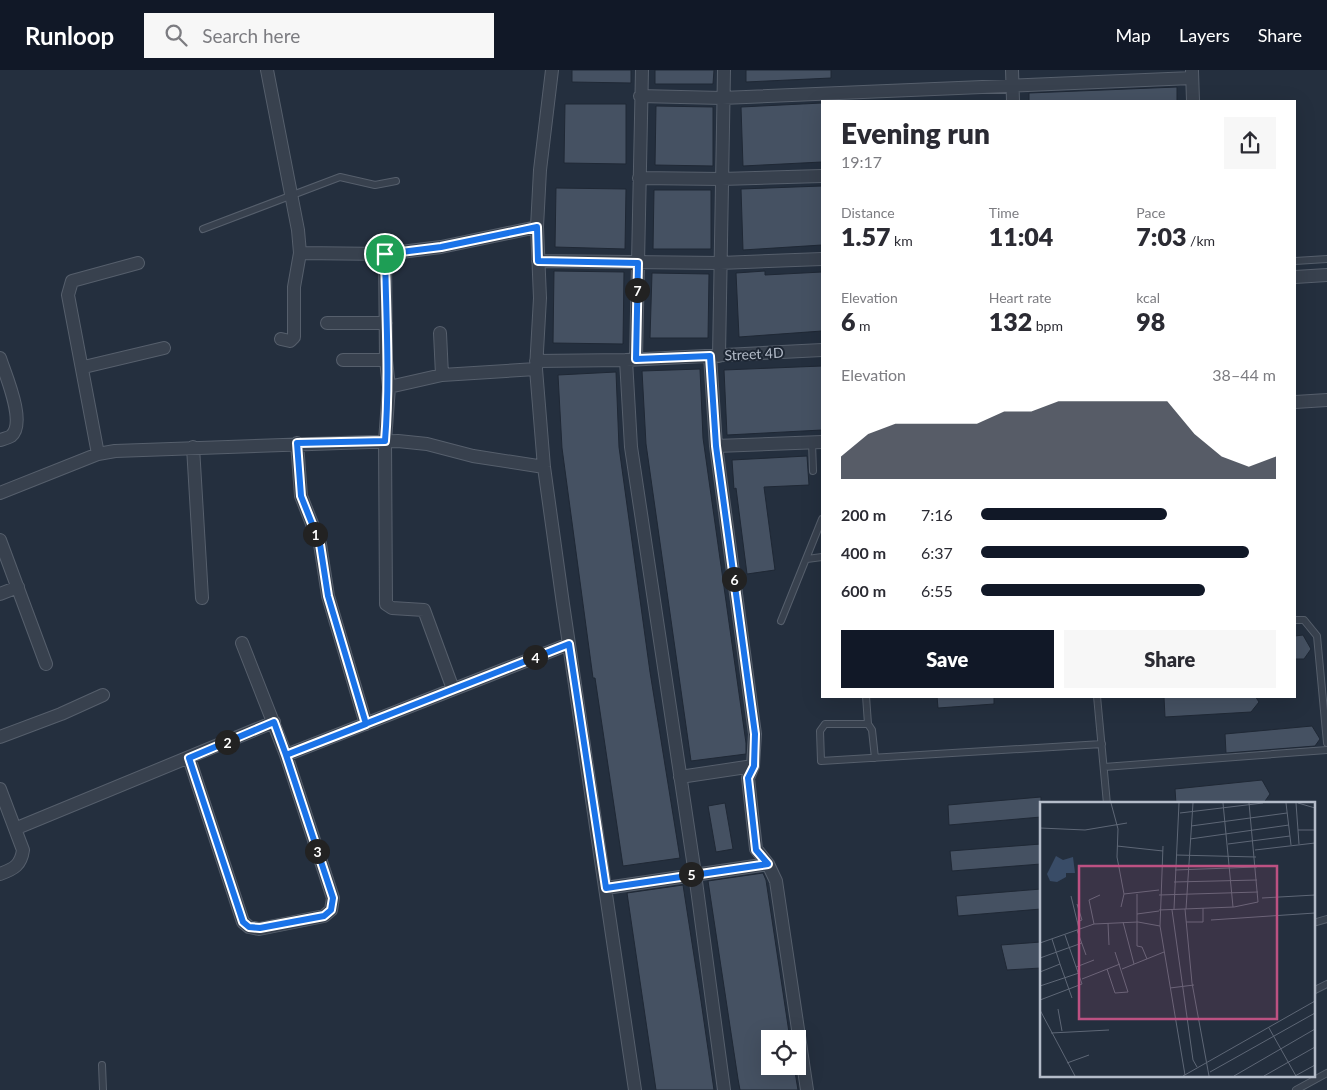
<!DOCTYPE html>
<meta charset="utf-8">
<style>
:root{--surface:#fff;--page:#f7f7f7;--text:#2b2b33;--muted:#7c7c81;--accent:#111827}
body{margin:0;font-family:Lato,sans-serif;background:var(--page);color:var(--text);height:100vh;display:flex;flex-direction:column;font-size:19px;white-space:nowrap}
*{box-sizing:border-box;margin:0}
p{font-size:16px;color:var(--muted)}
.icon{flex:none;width:28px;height:28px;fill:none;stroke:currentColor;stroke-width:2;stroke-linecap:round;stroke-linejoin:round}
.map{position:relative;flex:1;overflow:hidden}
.drawer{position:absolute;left:821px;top:30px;width:475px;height:598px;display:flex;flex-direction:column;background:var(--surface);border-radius:0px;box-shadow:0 5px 20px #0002}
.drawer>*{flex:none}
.tools{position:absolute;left:761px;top:960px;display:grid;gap:10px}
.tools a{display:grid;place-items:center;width:45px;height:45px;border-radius:0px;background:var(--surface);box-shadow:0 5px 20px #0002;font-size:25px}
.pin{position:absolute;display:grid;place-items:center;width:42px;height:42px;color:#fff;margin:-21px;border:2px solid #fff;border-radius:50%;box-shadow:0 1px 5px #0007}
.km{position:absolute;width:25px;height:25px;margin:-12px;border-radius:50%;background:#222;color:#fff;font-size:14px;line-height:25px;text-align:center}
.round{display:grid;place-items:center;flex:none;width:52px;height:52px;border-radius:0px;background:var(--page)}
.headline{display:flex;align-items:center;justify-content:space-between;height:85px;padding:0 20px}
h1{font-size:28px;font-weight:800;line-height:38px}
.figures{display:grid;grid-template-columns:repeat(3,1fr);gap:8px;height:85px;padding:5px 20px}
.figures div{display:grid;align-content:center}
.figures b{font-size:25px;font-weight:800}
.figures small{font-size:14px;font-weight:400}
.figures p{font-size:14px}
.chart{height:140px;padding:10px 20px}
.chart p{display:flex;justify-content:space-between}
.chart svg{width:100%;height:90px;margin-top:5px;fill:var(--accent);opacity:.7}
.button{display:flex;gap:10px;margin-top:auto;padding:10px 20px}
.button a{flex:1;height:58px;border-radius:0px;background:var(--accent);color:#fff;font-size:20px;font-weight:800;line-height:58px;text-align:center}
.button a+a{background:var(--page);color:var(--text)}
ul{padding:0 20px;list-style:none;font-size:16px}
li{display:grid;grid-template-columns:80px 60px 1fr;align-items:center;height:38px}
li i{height:12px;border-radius:6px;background:var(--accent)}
header{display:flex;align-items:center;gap:30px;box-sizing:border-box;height:70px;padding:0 25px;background:var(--accent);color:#fff}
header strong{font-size:24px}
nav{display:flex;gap:28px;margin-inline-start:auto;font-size:18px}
.search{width:350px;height:45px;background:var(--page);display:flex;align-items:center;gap:12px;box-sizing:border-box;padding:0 18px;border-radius:0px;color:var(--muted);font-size:19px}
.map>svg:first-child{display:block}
</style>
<header>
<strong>Runloop</strong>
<div class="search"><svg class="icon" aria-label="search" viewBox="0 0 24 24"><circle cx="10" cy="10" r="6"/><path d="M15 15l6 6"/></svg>Search here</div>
<nav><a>Map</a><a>Layers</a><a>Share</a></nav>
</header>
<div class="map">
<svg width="1327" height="1020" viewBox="0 0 1327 1020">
<rect width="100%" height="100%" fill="#242f3e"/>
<!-- building -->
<path fill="#455162" stroke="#1f2835" d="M572 0H631V13L572 12Z
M655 0H714L713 14H655Z
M746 0H831V8L746 12Z
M1177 17V31H1029V23Z
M822 33V92L743 96 741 37Z
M565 34H626V94L564 93Z
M656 36 713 37V96L655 95Z
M822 116V175L743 180 741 119Z
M556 118 626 119 625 179 555 177Z
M654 120H711V179H653Z
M554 201 624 202 623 274 553 273Z
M765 201V205L822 202V261L739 267 736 203Z
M652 203 709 204 708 268H650Z
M822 296V360L727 365 724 300Z
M700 299 703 368 746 673V684L691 691 646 374 642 301Z
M616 302 619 377 650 602 680 788 623 796 595 608H593L562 378 558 305Z
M807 386 809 415 764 417 775 500 747 504 736 418 734 419 732 390Z
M1303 565 1311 579 1304 589H1295V566Z
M937 626H994V634L938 638Z
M1255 626 1259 632 1251 642 1165 647 1164 627Z
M1312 656 1320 669 1315 676 1226 683 1225 664Z
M1262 710 1270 724 1263 734H1176L1175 719Z
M1041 727V747L949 755 948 735Z
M725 733 733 779 716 782 708 736Z
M1041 774V794L952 801 950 781Z
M763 803 766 810 790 969H770V996H794L798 1020H740L738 1009 708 811Z
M683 815 701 931 714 1020H656L627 823Z
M1041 819V839L958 846 956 826Z
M1041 872V898L1007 900 1001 875Z"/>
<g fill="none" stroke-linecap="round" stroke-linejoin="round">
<defs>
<path id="lane" d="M203 159 340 107 375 115 396 111
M1295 191 1327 189
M812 372 813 401
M807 489 822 487
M1295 550H1304L1317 566 1327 673
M781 551 822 449
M866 626 868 654
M1097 626 1107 734
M875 688 872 660 868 654H825L820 661 821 691 1102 674
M1104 697 1327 680
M1313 853 1327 849
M1313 921 1327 914
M102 995 103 1020
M1296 1020 1327 1003"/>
<path id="street" d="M267 0 298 160 300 183 294 217V267L290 271 281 269
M552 0 540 100 537 157 540 228 536 299 544 397 563 534 635 1020
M1012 0 1013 31
M1192 1 1193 31
M640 26 722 28 1192 8
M639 108 721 109 822 106
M300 183 385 184 441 177 537 157
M385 184 386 290 389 317 385 371 386 534 392 538 424 540 453 619
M538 191 720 193 822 189
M1295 207 1327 205
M327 253H386
M440 263 442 305
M710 286 716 376 755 664 753 696 748 708 756 779 768 794 776 811 807 1020
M719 286 724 0
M0 288C5 304 27 353 11 366 8 368 3 369 0 370
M636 289 642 0
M343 290H386
M626 290 631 377 695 804 724 1020
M536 291 626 290 822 280
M84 297 164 278
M389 317 442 305 536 299
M1295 332 1327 330
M297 373 301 426 320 474 328 526 366 654
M716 376 822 372
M193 377 202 528
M98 384 68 225 72 211 138 193
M0 423 98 384 115 381 398 371 427 374 473 386 544 397
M0 470 46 594
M0 524 18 517
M0 667 61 644 103 625
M286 685 569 574
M189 688 243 852 249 857 259 859 324 846 331 840 333 828 286 685 242 573
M680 707 753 696
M0 719 23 780C21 795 14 799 0 804
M17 758 274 652
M606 818 768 794"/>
</defs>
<!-- lane casing -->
<use href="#lane" stroke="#565f6c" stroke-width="8"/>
<!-- street casing -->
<use href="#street" stroke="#565f6c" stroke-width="14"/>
<!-- lane -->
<use href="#lane" stroke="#38414e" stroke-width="6"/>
<!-- street -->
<use href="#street" stroke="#38414e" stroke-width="12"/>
</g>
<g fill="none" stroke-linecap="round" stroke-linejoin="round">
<defs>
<path id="route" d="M385 184C386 246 390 309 385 371L297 373 301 426 320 474 328 526 366 654 286 685 274 652 189 688 243 852 249 857 260 858 324 846 331 840 333 828 286 685 569 574 606 818 768 794 756 780 748 708 754 696 755 664 716 376 710 286 636 289 638 193 538 191 537 157 441 177 385 184"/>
</defs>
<!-- route casing -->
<use href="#route" stroke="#fff" stroke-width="10"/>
<!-- route -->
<use href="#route" stroke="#1a73e8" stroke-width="6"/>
</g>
<g text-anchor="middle" stroke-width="4" stroke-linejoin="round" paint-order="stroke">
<!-- street labels -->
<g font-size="14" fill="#b4bcc9" stroke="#1d2633">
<text transform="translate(754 284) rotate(-3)" y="5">Street 4D</text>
</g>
</g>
<!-- overview -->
<g transform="translate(1040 732)">
<rect width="275" height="275" fill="#242f3e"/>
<path d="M16 54 23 58 33 55 35 71H26V75L17 80 10 79 7 72Z" fill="#394c67"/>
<path fill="none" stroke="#5e6776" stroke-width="1" d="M71 1 78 27 77 55 84 92 81 105M183 1 193 105M246 1 251 43M256 1 259 42M258 1 275 6M140 11 223 1M151 24 247 11M0 26 45 28 87 21M258 28H275M150 37 249 23M188 42 250 34M77 44 123 49M123 44 120 124 145 273M215 48 275 41M136 53 216 55M135 68 217 65M134 80 217 78M84 92 119 88M97 92V144L102 145 107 157M119 93 218 90M31 94 39 127M222 96 275 93M134 107 139 1M145 107 152 181 169 274M146 107 153 1M119 108 194 105 218 100 209 1M132 108 153 258 157 265M97 112 119 109M171 118 275 111M37 120 42 118 37 102M83 120 94 162M146 120H163V106M68 121 69 143M54 122 49 98 60 93M37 128 46 153M0 141 54 122 98 120 120 124M0 156 42 141M20 162 32 196M36 165 54 158M67 167 75 191 88 190 75 150M82 167 124 150M0 170 20 162 12 137M42 177 80 162M0 184 39 171M130 186 154 183M0 198 42 182 25 133M18 207 22 229M0 208 35 274M229 226 256 274M11 231 69 228M27 261 49 253M170 270 275 211M143 274 275 199M194 274 275 227M224 274 275 245M255 274 275 263"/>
<path fill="#bd5182" fill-opacity="0.15" stroke="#bd5182" stroke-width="2.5" d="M39 64H237V217H39Z"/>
<rect width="275" height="275" fill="none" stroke="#b4bcc9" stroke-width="2.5"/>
</g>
</svg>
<div class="tools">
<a><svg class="icon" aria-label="locate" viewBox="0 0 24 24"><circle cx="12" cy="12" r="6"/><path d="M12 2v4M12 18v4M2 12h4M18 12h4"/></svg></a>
</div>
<div class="pin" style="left:385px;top:184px;background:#1e9e55"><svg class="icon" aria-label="arrive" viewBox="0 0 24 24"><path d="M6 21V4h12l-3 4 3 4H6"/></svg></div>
<b class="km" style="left:315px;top:464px">1</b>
<b class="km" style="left:227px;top:672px">2</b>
<b class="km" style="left:317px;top:781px">3</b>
<b class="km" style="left:535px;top:587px">4</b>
<b class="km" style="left:691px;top:804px">5</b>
<b class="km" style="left:734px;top:509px">6</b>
<b class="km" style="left:637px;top:220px">7</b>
<section class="drawer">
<div class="headline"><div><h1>Evening run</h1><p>19:17</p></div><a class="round"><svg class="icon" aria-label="share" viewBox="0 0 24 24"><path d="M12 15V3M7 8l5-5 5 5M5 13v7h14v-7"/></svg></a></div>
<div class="figures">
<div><p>Distance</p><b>1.57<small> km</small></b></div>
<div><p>Time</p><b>11:04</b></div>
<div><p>Pace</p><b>7:03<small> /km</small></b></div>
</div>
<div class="figures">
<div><p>Elevation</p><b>6<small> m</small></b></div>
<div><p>Heart rate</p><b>132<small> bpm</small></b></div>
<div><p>kcal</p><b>98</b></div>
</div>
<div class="chart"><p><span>Elevation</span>38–44 m</p>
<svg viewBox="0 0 160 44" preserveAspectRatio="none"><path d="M0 44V33L10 22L20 17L30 17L40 17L50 17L60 11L70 11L80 6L90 6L100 6L110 6L120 6L130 22L140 33L150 38L160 33V44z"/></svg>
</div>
<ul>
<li><b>200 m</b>7:16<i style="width:63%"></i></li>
<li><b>400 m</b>6:37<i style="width:91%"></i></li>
<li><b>600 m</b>6:55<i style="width:76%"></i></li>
</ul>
<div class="button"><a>Save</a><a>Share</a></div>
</section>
</div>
